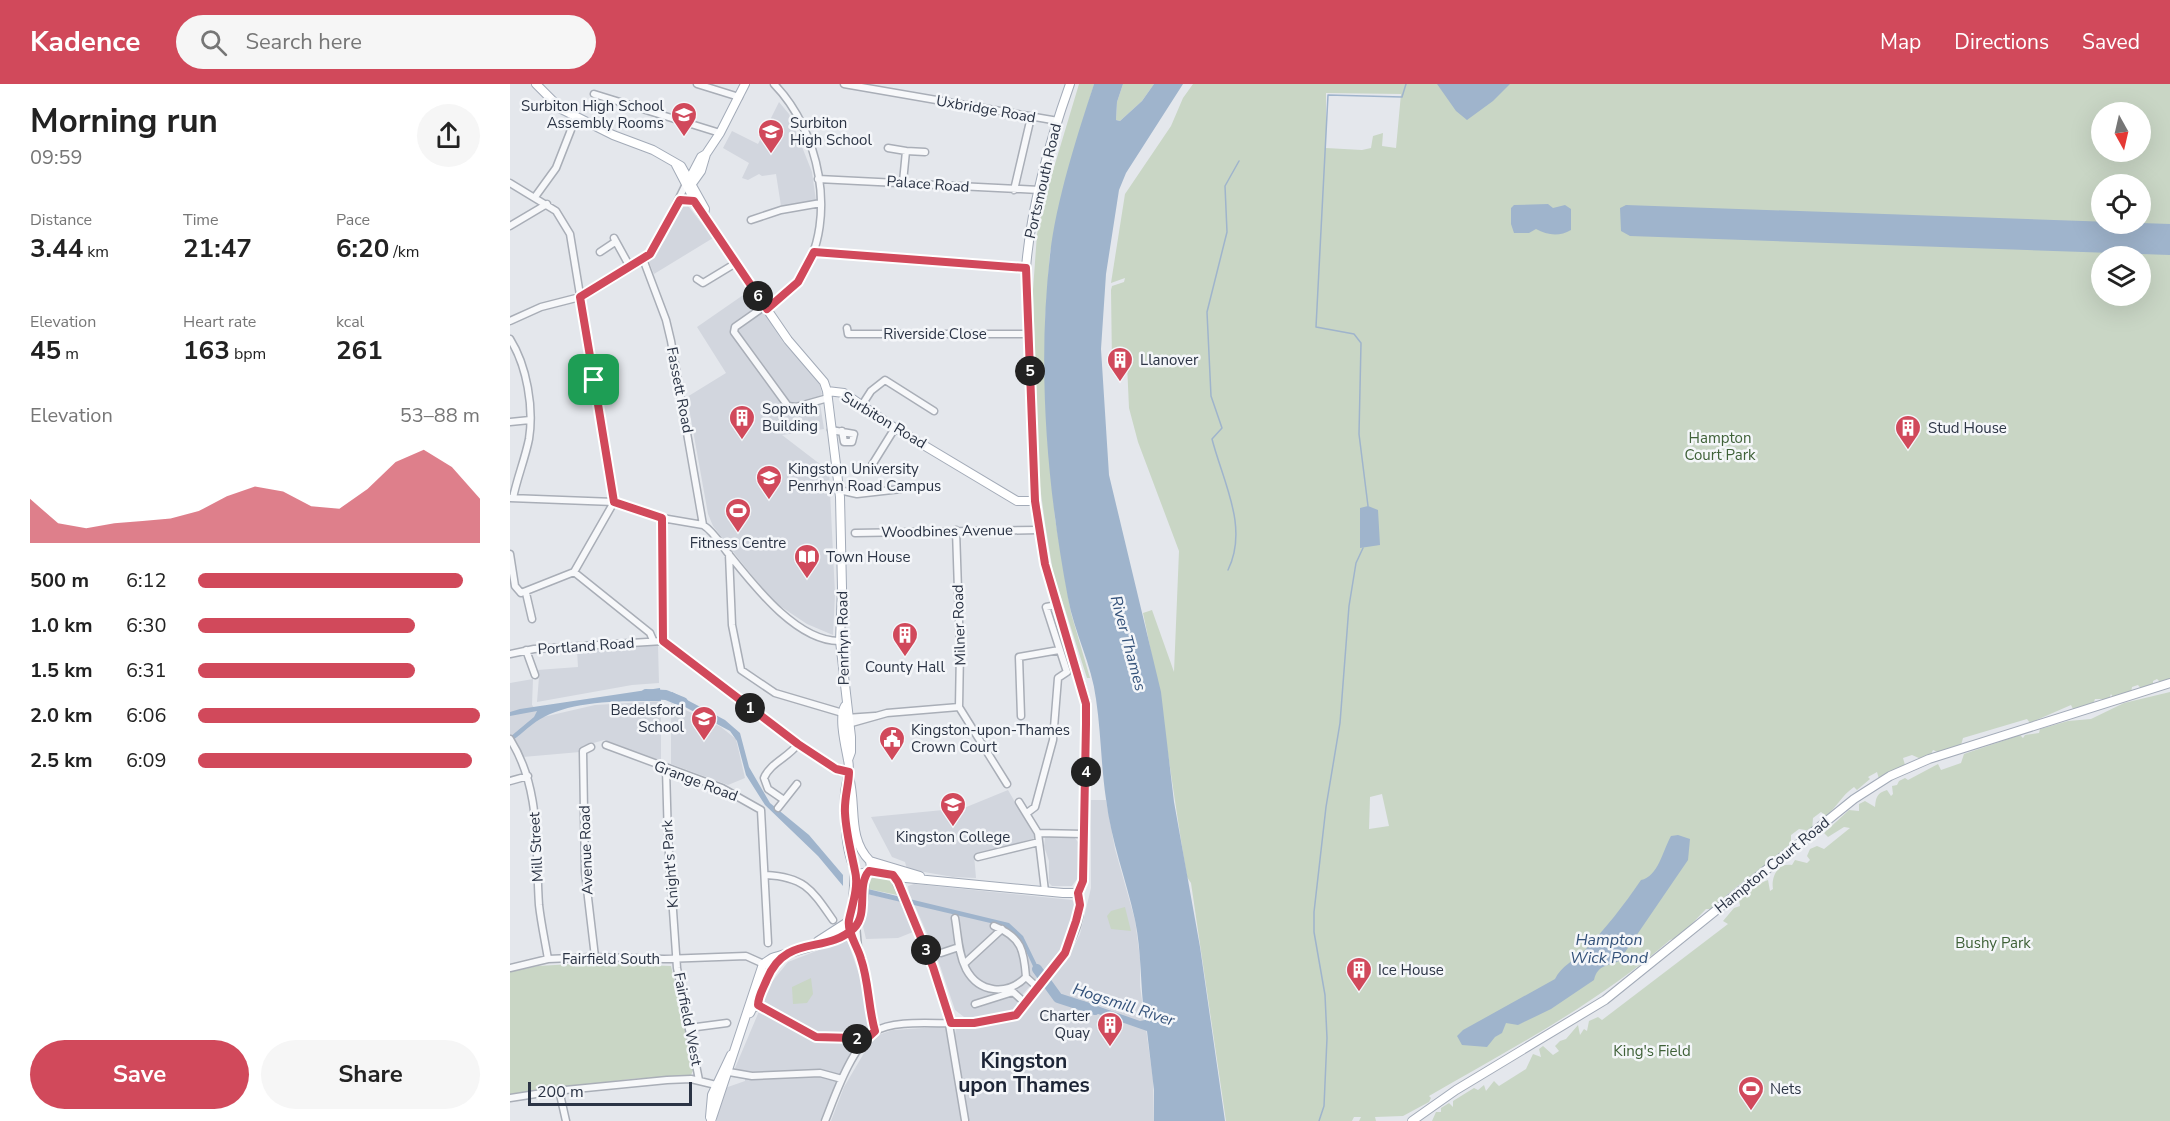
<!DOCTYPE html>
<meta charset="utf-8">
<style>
:root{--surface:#fff;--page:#f6f6f6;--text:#222;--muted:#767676;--accent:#d1495b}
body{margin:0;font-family:"Nunito Sans",sans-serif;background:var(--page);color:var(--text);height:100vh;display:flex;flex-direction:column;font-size:22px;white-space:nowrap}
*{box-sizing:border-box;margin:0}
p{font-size:20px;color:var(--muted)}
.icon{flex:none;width:33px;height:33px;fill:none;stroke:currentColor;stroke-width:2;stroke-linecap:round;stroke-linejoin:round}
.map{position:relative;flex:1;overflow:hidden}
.side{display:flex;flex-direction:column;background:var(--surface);width:510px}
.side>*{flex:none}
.needle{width:39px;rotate:172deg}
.buttons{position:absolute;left:1581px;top:18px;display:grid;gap:12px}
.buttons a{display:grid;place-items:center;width:60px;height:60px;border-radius:50%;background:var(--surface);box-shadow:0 6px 24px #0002;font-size:30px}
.scale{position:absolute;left:18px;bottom:15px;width:164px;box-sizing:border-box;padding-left:6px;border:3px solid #2b3445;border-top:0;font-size:16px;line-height:21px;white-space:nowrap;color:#2b3445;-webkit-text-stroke:4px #f4f6f9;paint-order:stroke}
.pin{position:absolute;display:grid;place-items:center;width:51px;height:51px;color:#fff;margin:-26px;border-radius:12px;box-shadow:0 3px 9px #0006}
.km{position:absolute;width:30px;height:30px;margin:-15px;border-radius:50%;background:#222;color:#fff;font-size:16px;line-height:30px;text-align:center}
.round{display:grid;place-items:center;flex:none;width:63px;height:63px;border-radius:32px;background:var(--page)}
.overview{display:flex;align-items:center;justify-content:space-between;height:102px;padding:0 30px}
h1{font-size:33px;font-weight:700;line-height:45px}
.figures{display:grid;grid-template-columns:repeat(3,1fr);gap:9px;height:102px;padding:6px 30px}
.figures div{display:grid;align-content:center}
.figures b{font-size:26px;font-weight:700}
.figures small{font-size:16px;font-weight:400}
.figures p{font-size:16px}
.chart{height:168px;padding:12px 30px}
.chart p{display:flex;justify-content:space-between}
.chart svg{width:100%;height:108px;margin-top:6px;fill:var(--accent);opacity:.7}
.action{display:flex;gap:12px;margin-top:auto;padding:12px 30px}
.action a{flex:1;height:69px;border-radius:36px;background:var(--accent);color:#fff;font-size:24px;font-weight:700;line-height:69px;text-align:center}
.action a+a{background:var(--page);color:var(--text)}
ul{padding:0 30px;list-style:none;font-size:20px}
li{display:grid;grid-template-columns:96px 72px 1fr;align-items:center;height:45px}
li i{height:15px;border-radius:8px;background:var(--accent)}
header{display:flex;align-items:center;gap:36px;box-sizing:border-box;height:84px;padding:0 30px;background:var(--accent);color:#fff}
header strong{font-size:28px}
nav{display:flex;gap:33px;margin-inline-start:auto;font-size:21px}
.search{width:420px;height:54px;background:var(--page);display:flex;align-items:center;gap:15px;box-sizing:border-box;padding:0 21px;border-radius:33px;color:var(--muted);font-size:22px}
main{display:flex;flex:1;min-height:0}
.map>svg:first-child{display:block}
</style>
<header>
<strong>Kadence</strong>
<div class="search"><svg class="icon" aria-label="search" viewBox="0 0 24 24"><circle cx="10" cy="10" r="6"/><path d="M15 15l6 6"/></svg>Search here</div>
<nav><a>Map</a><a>Directions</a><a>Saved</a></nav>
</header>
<main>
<section class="side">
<div class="overview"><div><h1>Morning run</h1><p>09:59</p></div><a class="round"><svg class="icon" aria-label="share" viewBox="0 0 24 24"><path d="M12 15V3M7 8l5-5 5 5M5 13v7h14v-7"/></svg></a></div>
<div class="figures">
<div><p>Distance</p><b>3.44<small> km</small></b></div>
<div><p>Time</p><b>21:47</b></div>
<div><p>Pace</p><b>6:20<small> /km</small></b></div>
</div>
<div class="figures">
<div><p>Elevation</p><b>45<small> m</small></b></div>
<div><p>Heart rate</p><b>163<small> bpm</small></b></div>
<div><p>kcal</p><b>261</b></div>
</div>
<div class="chart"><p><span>Elevation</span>53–88 m</p>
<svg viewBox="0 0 160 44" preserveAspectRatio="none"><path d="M0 44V26L10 36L20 38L30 36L40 35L50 34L60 31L70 25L80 21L90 23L100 29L110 30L120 22L130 11L140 6L150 13L160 26V44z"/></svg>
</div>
<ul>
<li><b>500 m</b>6:12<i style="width:94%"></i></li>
<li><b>1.0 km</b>6:30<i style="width:77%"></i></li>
<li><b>1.5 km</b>6:31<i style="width:77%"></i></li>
<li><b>2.0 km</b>6:06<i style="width:100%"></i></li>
<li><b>2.5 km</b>6:09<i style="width:97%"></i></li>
</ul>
<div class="action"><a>Save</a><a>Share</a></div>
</section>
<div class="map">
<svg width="1660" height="1037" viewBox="0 0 1660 1037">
<rect width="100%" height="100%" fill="#e4e7ec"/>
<!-- built -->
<path fill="#d2d6de" d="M269 18 279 30 302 88 306 117 271 122 266 90 252 92 249 90 238 96 232 94 239 79 213 64 222 47 248 60Z
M175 118 203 154 144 190 139 178 155 156Z
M239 207 273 258 309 298 312 310 309 313 314 345 272 351 319 387 325 510 323 551 297 540 261 516 203 442 198 430 177 313 216 289 187 243Z
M148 561 149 599 122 601 27 618 29 593 27 586 68 583 67 566Z
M23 595 22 621 33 633 85 621 151 617V677L94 656 73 662 70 668 13 673 0 654V599Z
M161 619 211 643 226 655 235 694 218 701 161 680Z
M498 706 526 754 464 771 466 794 443 793 397 785 395 778 382 773 361 733 454 724Z
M581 716H596L605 765 625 836 630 874V902L643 995 644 1037H321L334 1003 357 964 368 951 383 946 429 943 437 944 440 951 445 950 446 944 506 935 530 903 556 878 570 850 581 804Z
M538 751 564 753 568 758 567 795 562 802H542L539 799V777L534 762 535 754Z
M404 800 562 816 567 820 566 827 549 868 508 916 504 928 458 936 445 926 425 867 399 809 398 802Z
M357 810 391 817 403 848 388 854 356 855 352 838Z
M337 855 355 908 360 935 357 951H350L310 1037H207V1025L215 1004 235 997V988H228L225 984 261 899 278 878Z"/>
<!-- green -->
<path fill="#c9d6c5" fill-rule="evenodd" d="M569 0H584L558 88 540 169 535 238 536 322 545 434 561 529 580 594H577L543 488 535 439 529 395 523 206 527 150 536 110Z
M613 0H644L632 17 610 37 606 36 607 18Z
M683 0H1660V595L1651 599 1647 595 1643 597V602L1632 606 1628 601 1622 603 1621 609 1604 615 1601 610 1599 615H1585L1582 622 1564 627 1561 621 1520 639 1517 635 1453 654 1451 661 1428 668 1423 666 1420 672 1411 675 1402 671 1393 674 1395 681 1369 695 1367 688 1358 693 1360 695 1347 706 1344 703C1331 712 1329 721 1316 732L1311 728 1303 734 1302 747 1289 745 1281 751V762C1258 780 1221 804 1203 825H1196L1170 852 1160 856C1087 920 1002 964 919 1012L921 1014 919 1018 893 1032 865 1033 866 1037H849L851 1033H844L842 1037H716L681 799 677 793C662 704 652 616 633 529L642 526 664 588 669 467 628 358 619 324 617 280H602L601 206 602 202 614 198 615 194 601 199 615 110 661 42 673 14ZM816 9 891 10 886 64 872 62 873 49 863 52 861 64 852 66 816 64ZM1592 28H1630V68H1592ZM1592 100H1630V140H1592ZM1592 172H1630V212H1592ZM872 710 879 742 859 745 860 713Z
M1660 608V1037H922L926 1028H931V1024L939 1019 943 1023V1017L964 1004 968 1006 974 1001 976 1007 984 997 989 1002 1016 985 1023 970 1031 973 1029 965 1033 962 1043 971 1049 967 1045 962 1050 957 1056 955 1068 941 1070 951 1074 945 1077 947 1079 937 1088 933 1092 936 1218 840 1213 837 1224 824 1230 822 1229 816C1237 810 1248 799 1258 796L1260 807 1263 805C1261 794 1267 778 1282 781L1285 776 1297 779 1300 776 1297 772 1300 765 1307 762 1314 765 1340 744 1334 743 1318 753 1314 749 1339 726 1349 727V720L1355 717 1365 723C1366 713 1367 709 1377 706L1381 712 1383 710 1382 702 1387 701 1389 697 1395 694 1398 696 1428 680 1431 686 1451 679 1454 670 1510 651 1513 654 1515 651 1529 649 1530 645 1558 637 1581 635 1614 619Z
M362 793 383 796 387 811 358 805 359 796Z
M615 823 621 847 601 845 597 832 601 827Z
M80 879 161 882 185 982 181 991 121 995 0 1010V888L28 882Z
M301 894 303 910 297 919 283 920 282 903Z"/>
<!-- water -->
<path fill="#9fb4cc" d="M584 0H613L607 18 606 36 610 37 632 17 644 0H673L616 89 609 106 596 190 591 265 599 391 651 608 664 718 690 863 715 1037H644V1006L637 947 571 924 573 917 630 937 635 936C630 903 632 869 625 836 616 795 601 757 596 715 591 682 591 648 586 615 582 581 564 548 558 514 537 403 527 284 540 171 546 117 567 52 584 0Z
M927 0H1000L983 17 957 36 946 27Z
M1038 120 1043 124 1055 121 1061 125V146C1049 153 1037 151 1026 145L1019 149H1004L1001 140V124L1004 121Z
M1116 121 1660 140V171L1120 152 1111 147 1110 124Z
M858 422 868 426 870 461 850 464V424Z
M150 604 151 617C116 617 66 616 34 633 23 638 13 649 3 656L0 653 24 633 27 627 0 632V628L10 625Z
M162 608 215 636 230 649 239 683 260 719 299 751 333 791V802L308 772 255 721 236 691 227 657 220 647 162 616Z
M1168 751 1180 755 1178 776 1109 877C1097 883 1088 880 1084 896L1041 925 1008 941 996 939 992 949 985 953 977 963 952 961 947 952 953 946 1045 895C1051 882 1065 876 1075 866 1096 844 1114 821 1131 796 1148 793 1153 766 1161 752Z
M358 805 499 839 513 852 530 887 527 890C517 872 513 853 493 842L357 810Z"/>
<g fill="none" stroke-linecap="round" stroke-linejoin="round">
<!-- stream -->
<path stroke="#9fb4cc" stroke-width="1.5" d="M858 422 849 350 851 259 844 250 806 243 818 11 892 13 896 0
M718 486C739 443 713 398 702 355L712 344 701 312 697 228 717 148 715 102 729 77
M809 1037 814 1022 817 954 815 911 804 848V828L816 723 830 639 839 522 846 479 853 464"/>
<!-- river -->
<path stroke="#9fb4cc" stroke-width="10" d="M136 610 156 611 173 618
M527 885 548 914 585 926"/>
<defs>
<path id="minor" d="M187 0 229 13
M334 0 548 37
M84 10 210 49
M378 64 396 67
M308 95 529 106
M393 98 396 67 415 68
M0 99 46 127 60 150 104 418
M504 106 521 33
M25 113 46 84 66 33
M241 136 271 126 311 119
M0 142 37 120
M104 154 120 183
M90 168 105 158
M304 168 516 184
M133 175 156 236 161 257 193 441
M187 195 193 199 226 179
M255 222 225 243 224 248 278 322 286 323 318 314
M257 225C270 215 284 204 293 190 328 133 309 46 264 0
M0 237 31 223 70 213 137 173 143 167 176 100
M337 244 338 250H518
M0 255C17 282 24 324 19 355 15 375 7 394 3 414
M352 321 361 307 375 296 424 327
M0 338 20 336
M321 346 344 350 342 358H334L332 347
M362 381 385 344
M329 406 347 410 391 405
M0 414 104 418 152 434 193 441C203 447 210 459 217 468 242 499 286 558 330 557
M152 434 153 557
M446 446 450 567 449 623 497 700
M345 449 529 446
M0 470 5 502 11 509 64 488 104 418
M219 470 222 541 231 586 265 609 336 630
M64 488 140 549 143 556
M16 509 22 535
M547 521 536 523 557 588
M153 557 288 660 329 687 339 688
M16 566 25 591
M0 570 24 565 153 557
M511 632 509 573 549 566
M336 634 365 632
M338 640 377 629 449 623
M0 655C32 706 25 763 29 821 31 839 35 857 38 875
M96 661 212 704 251 726 258 859
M81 663 73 667 75 788 85 873
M156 685 158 755 167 884 189 996
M0 697 18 692
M274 716 258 705 254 694C260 679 279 673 288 660
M509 718 528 749 535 807
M268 724 287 700
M517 729 525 723 543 656 548 594 557 588
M528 749 573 750
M468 773 529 758
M256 791C295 793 302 806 323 836
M383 791 423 883 436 922 455 1036
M445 834C448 851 448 869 456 885 469 909 497 912 516 893
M346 841 348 864
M484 842C512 853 514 867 516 893L527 903
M340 843 354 884 365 947
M431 869 449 863
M454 880 492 845
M0 884 38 875 85 873 154 875 236 872 256 881
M465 920 503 908 514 918
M239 924 250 923 306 953 344 954 353 958
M179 944 217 939
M219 988 242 992 310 989 332 995
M49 1006 56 1037
M0 1014 45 1007 157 996 181 995 206 1001
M315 1037C325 1012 341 964 364 948 385 934 431 941 455 939 472 939 490 935 506 931 529 901 581 851 568 809"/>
<path id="major" d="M26 0 51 25 103 51 143 66 171 82 195 125 194 130
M166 81 191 129 278 256 314 298 317 307 330 413 332 504 330 557 341 653V668L338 676
M179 96 191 73 196 70 210 49 235 0
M181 101 191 87 196 70
M170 116 184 118
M317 307 334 309 385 344 507 417H525
M335 622C328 633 336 664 338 676 341 687 336 698 335 709 334 727 335 778 349 790L357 788 361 783 360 777
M339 693C347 722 337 754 360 777L410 792
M359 787 396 794 553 809H568L572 801 577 621 535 480 525 417 516 184C521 121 539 59 560 0
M308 857 336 839 342 832 345 787
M240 929 265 878 271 872
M200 1033 202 1011 221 971
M201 1037 253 880 262 874C283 867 341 856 349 835 355 821 353 804 356 789
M902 1037 946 1006 1095 916 1344 715 1380 692 1419 675 1660 599"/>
</defs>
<!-- minor casing -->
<use href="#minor" stroke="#a9aeb7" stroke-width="9"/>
<!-- major casing -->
<use href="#major" stroke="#a3abb8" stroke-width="10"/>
<!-- minor -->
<use href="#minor" stroke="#f7f8fa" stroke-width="6"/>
<!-- major -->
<use href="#major" stroke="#fff" stroke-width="8"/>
</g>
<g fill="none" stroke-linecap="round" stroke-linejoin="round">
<defs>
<path id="route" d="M84 296 104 418 152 434 153 557 288 660 326 685 339 688C339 701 334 714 335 729 336 749 341 767 345 787 349 802 342 822 339 836 337 849 348 863 351 875 359 898 358 923 365 947L353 958 344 954 306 953 248 921C248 912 254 903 257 895 276 849 316 871 344 844 359 829 346 802 359 787L383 791 388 798 423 883 441 939H464L506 931 555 869 566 837 570 821 568 809 573 797 576 640V620L535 480 525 417 516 184 304 168 288 198 257 225 184 117 170 116 140 170 70 213 84 296"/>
</defs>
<!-- route casing -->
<use href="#route" stroke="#fff" stroke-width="12"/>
<!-- route -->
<use href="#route" stroke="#d1495b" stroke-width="8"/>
</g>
<!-- icons -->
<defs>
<symbol id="school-pin" viewBox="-11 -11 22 30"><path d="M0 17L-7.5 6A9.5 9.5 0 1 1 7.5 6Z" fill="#d1495b" stroke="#f4f6f9"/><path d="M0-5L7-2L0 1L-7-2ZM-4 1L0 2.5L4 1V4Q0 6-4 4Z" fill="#fff"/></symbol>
<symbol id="building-pin" viewBox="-11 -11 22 30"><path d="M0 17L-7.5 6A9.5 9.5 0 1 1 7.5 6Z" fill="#d1495b" stroke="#f4f6f9"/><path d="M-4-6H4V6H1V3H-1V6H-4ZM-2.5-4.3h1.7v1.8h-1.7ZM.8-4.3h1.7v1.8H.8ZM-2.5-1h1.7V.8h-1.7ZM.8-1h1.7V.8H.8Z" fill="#fff"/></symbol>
<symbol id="university-pin" viewBox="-11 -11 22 30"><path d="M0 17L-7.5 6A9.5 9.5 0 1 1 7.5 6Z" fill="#d1495b" stroke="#f4f6f9"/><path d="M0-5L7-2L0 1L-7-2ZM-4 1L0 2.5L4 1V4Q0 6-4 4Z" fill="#fff"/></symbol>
<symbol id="stadium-pin" viewBox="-11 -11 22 30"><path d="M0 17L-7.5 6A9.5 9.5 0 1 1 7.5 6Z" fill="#d1495b" stroke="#f4f6f9"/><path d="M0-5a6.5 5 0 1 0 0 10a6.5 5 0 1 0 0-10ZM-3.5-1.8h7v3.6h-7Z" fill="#fff"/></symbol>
<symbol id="library-pin" viewBox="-11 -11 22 30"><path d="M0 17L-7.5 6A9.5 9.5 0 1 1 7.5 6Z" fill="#d1495b" stroke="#f4f6f9"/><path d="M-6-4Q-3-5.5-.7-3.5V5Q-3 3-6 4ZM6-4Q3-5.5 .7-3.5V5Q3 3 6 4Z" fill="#fff"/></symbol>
<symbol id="civic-pin" viewBox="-11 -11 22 30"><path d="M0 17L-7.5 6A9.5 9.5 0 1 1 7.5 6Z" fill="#d1495b" stroke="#f4f6f9"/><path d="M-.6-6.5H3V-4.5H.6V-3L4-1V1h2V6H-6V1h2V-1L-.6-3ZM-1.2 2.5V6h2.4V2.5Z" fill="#fff"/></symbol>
</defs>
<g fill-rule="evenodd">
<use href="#school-pin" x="159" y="16" width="30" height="40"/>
<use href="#school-pin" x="246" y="33" width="30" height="40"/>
<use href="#building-pin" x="595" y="261" width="30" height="40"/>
<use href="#building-pin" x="217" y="319" width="30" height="40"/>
<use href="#building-pin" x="1383" y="329" width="30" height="40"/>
<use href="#university-pin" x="244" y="379" width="30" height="40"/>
<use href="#stadium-pin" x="213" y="412" width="30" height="40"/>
<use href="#library-pin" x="282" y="458" width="30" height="40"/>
<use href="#building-pin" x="380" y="536" width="30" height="40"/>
<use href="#school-pin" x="179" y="620" width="30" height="40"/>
<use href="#civic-pin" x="367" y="640" width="30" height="40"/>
<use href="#university-pin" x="428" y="706" width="30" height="40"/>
<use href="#building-pin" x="834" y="871" width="30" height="40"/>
<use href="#building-pin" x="585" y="926" width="30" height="40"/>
<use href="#stadium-pin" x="1226" y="990" width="30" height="40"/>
</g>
<g text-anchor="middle" stroke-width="5" stroke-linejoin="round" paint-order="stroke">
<!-- poi labels -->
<g font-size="15" fill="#2b3445" stroke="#f4f6f9" text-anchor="start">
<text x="154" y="27" text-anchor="end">Surbiton High School<tspan x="154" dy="17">Assembly Rooms</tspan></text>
<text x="280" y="44">Surbiton<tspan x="280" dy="17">High School</tspan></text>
<text x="630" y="281">Llanover</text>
<text x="252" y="330">Sopwith<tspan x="252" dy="17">Building</tspan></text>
<text x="1418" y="349">Stud House</text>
<text x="278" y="390">Kingston University<tspan x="278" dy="17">Penrhyn Road Campus</tspan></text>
<text x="228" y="464" text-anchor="middle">Fitness Centre</text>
<text x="316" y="478">Town House</text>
<text x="395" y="588" text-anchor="middle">County Hall</text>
<text x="174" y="631" text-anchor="end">Bedelsford<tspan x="174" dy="17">School</tspan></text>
<text x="401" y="651">Kingston-upon-Thames<tspan x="401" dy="17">Crown Court</tspan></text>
<text x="443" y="758" text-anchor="middle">Kingston College</text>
<text x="868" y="891">Ice House</text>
<text x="580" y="937" text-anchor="end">Charter<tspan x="580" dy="17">Quay</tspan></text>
<text x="1260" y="1010">Nets</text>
</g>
<!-- street labels -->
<g font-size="15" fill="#2b3445" stroke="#f4f6f9">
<text transform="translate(476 25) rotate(10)" y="5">Uxbridge Road</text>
<text transform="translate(533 97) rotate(-77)" y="5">Portsmouth Road</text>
<text transform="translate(418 100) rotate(4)" y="5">Palace Road</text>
<text x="425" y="255">Riverside Close</text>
<text transform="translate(170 306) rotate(79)" y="5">Fassett Road</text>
<text transform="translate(374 336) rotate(31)" y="5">Surbiton Road</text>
<text transform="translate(437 447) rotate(-1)" y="5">Woodbines Avenue</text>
<text transform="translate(449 541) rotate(-92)" y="5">Milner Road</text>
<text transform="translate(333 554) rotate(-91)" y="5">Penrhyn Road</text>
<text transform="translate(76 562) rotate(-4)" y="5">Portland Road</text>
<text transform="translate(186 697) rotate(21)" y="5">Grange Road</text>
<text transform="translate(26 763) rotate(-93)" y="5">Mill Street</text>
<text transform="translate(76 766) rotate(-92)" y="5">Avenue Road</text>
<text transform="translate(160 780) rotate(-94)" y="5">Knight's Park</text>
<text transform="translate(1262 781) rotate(-39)" y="5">Hampton Court Road</text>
<text x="101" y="880">Fairfield South</text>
<text transform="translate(178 935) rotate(79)" y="5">Fairfield West</text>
</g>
<!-- park labels -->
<g font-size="15" fill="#3f6138" stroke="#f4f6f9">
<text x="1210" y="359">Hampton<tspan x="1210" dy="17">Court Park</tspan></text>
<text x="1483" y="864">Bushy Park</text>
<text x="1142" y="972">King's Field</text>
</g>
<!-- water labels -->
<g font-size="16" font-style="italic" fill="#34527a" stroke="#f4f6f9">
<text transform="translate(619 559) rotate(75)" y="6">River Thames</text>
<text x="1099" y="861">Hampton<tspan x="1099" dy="18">Wick Pond</tspan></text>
<text transform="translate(614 920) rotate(18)" y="6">Hogsmill River</text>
</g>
<!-- district labels -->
<g font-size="21" font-weight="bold" fill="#1d2536" stroke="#f4f6f9">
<text x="514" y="984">Kingston<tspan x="514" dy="24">upon Thames</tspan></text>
</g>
</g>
</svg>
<div class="buttons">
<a><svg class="needle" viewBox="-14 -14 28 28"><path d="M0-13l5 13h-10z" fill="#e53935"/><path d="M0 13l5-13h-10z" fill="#767676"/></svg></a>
<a><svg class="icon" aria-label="locate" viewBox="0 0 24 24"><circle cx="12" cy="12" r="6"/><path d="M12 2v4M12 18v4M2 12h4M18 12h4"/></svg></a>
<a><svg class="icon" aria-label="layers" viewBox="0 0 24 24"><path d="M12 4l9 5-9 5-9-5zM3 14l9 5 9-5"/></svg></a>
</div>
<div class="scale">200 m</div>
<div class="pin" style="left:84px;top:296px;background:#1e9e55"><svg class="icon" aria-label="arrive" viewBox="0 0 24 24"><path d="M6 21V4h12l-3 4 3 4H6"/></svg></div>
<b class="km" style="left:240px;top:624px">1</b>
<b class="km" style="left:347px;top:955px">2</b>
<b class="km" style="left:416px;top:866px">3</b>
<b class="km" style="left:576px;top:688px">4</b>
<b class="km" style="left:520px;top:287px">5</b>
<b class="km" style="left:248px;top:212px">6</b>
</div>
</main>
